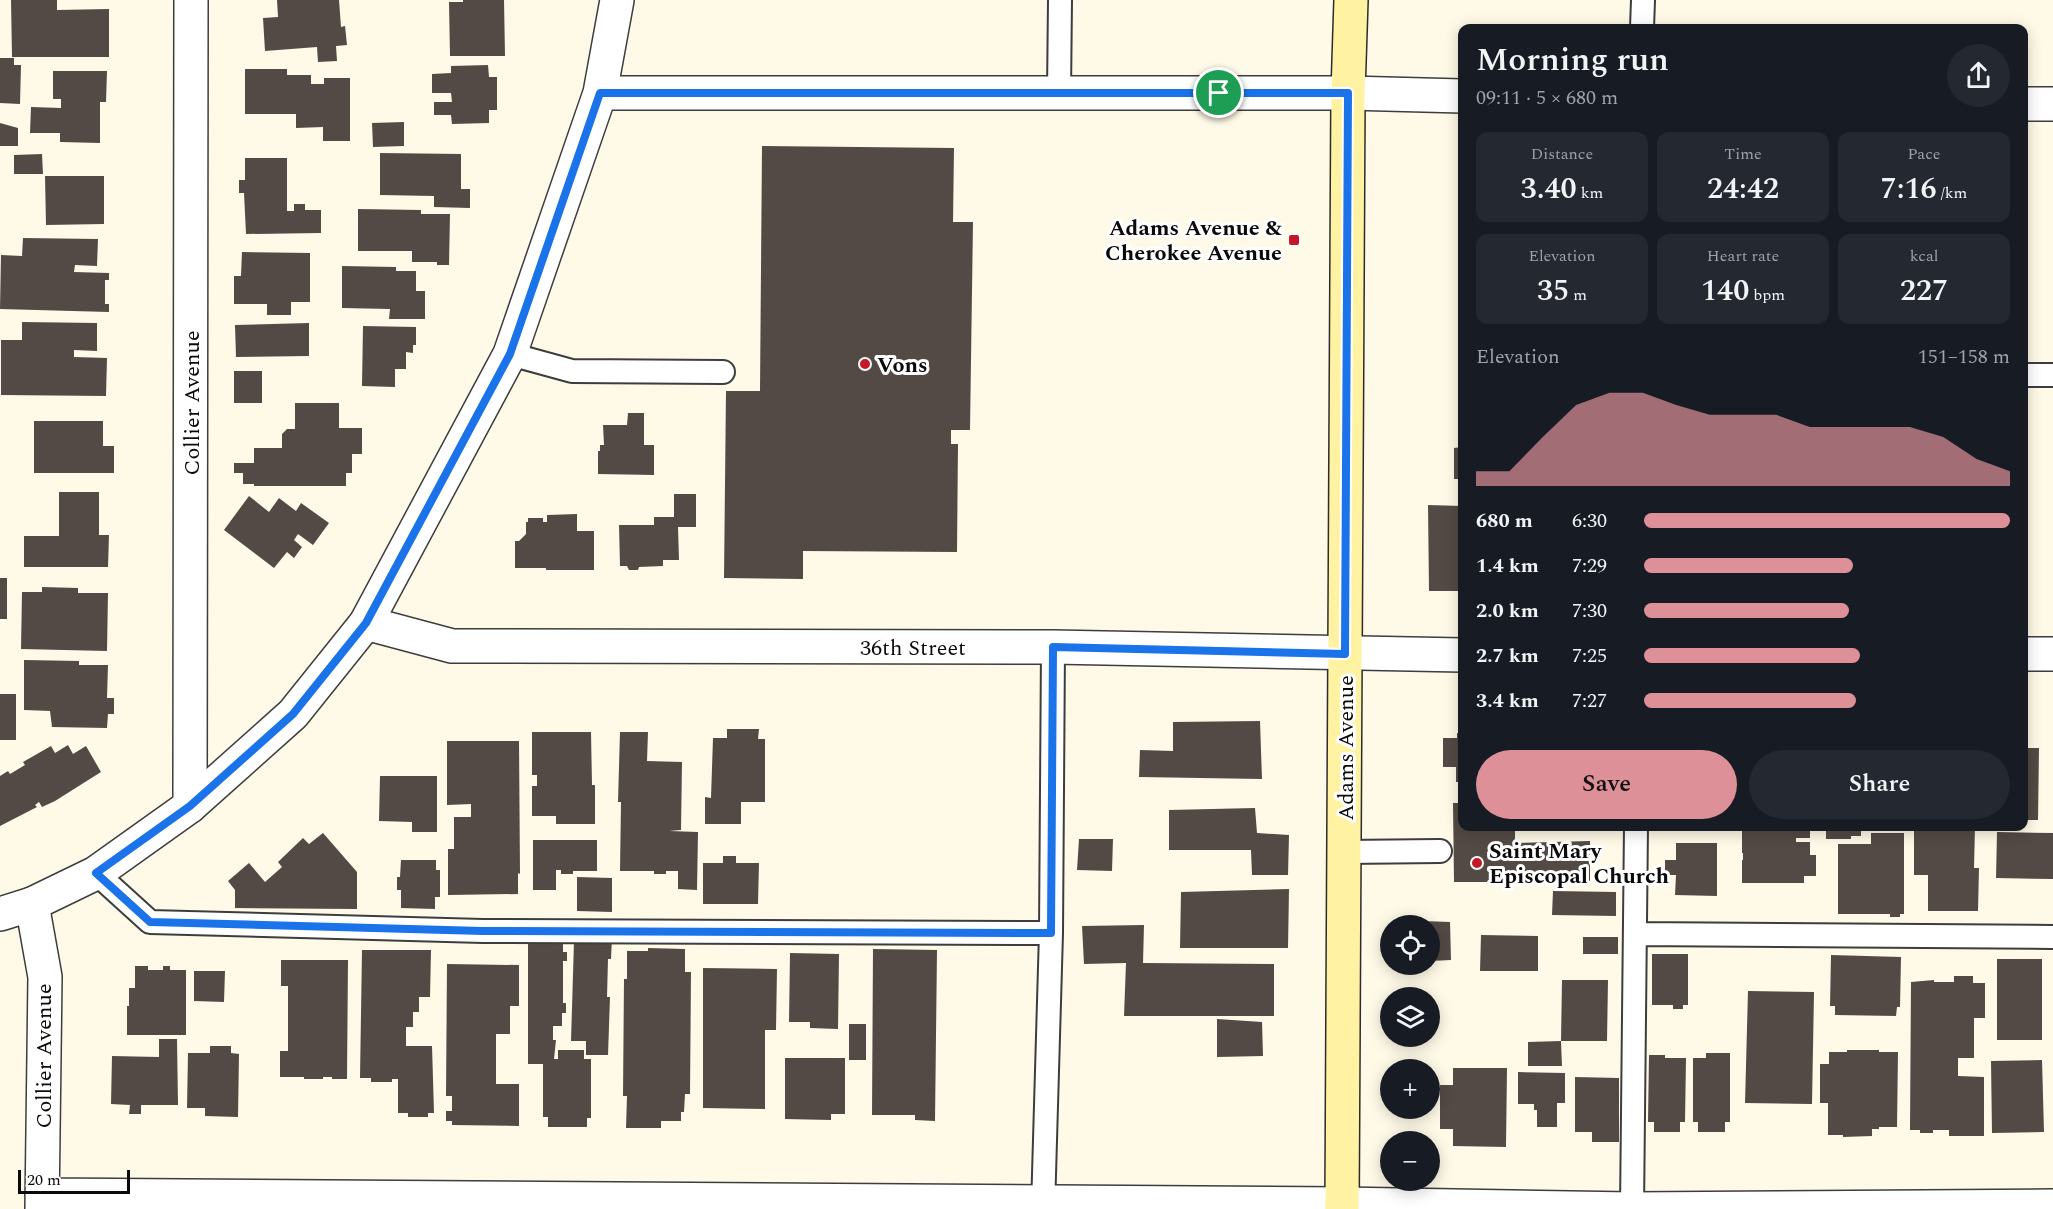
<!DOCTYPE html>
<meta charset="utf-8">
<style>
:root{--surface:#171b24;--page:#242831;--text:#f1f3f6;--muted:#9ea1a6;--accent:#dd9098}
body{margin:0;font-family:Spectral,serif;background:var(--page);color:var(--text);height:100vh;display:flex;flex-direction:column;font-size:22px;white-space:nowrap}
*{box-sizing:border-box;margin:0}
p{font-size:20px;color:var(--muted)}
.icon{flex:none;width:33px;height:33px;fill:none;stroke:currentColor;stroke-width:2;stroke-linecap:round;stroke-linejoin:round}
.map{position:relative;flex:1;overflow:hidden}
.panel{position:absolute;left:1458px;top:24px;width:570px;height:807px;display:flex;flex-direction:column;background:var(--surface);border-radius:12px;box-shadow:0 3px 15px #0003}
.panel>*{flex:none}
.controls{position:absolute;left:1380px;top:915px;display:grid;gap:12px}
.controls a{display:grid;place-items:center;width:60px;height:60px;border-radius:50%;background:var(--surface);box-shadow:0 3px 15px #0003;font-size:30px}
.scale{position:absolute;left:18px;bottom:15px;width:112px;box-sizing:border-box;padding-left:6px;border:3px solid #0a0a0a;border-top:0;font-size:16px;line-height:21px;white-space:nowrap;color:#0a0a0a;-webkit-text-stroke:4px #fff;paint-order:stroke}
.pin{position:absolute;display:grid;place-items:center;width:51px;height:51px;color:#fff;margin:-26px;border:3px solid #fff;border-radius:50%;box-shadow:0 2px 6px #0007}
.round{display:grid;place-items:center;flex:none;width:63px;height:63px;border-radius:32px;background:var(--page)}
.summary{display:flex;align-items:center;justify-content:space-between;height:102px;padding:0 18px}
h1{font-size:33px;font-weight:600;line-height:45px}
.figures{display:grid;grid-template-columns:repeat(3,1fr);gap:9px;height:102px;padding:6px 18px}
.figures div{display:grid;align-content:center;border-radius:12px;background:var(--page);text-align:center}
.figures b{font-size:30px;font-weight:600}
.figures small{font-size:16px;font-weight:400}
.figures p{font-size:16px}
.chart{height:168px;padding:12px 18px}
.chart p{display:flex;justify-content:space-between}
.chart svg{width:100%;height:108px;margin-top:6px;fill:var(--accent);opacity:.7}
.button{display:flex;gap:12px;margin-top:auto;padding:12px 18px}
.button a{flex:1;height:69px;border-radius:36px;background:var(--accent);color:#111;font-size:24px;font-weight:600;line-height:69px;text-align:center}
.button a+a{background:var(--page);color:var(--text)}
ul{padding:0 18px;list-style:none;font-size:20px}
li{display:grid;grid-template-columns:96px 72px 1fr;align-items:center;height:45px}
li i{height:15px;border-radius:8px;background:var(--accent)}
.map>svg:first-child{display:block}
</style>
<div class="map">
<svg width="2053" height="1209" viewBox="0 0 2053 1209">
<rect width="100%" height="100%" fill="#fff9e7"/>
<!-- building -->
<path fill="#534a45" d="M11 0H57V10L109 9V57H12Z
M277 0H339L341 27 345 26 347 45 336 46 337 61 318 62 317 47 265 51 263 18 278 17Z
M463 0H504L505 56H450L449 2H463Z
M0 58H14V65H21L20 104 0 103Z
M488 65 489 77H497V110H489V123L452 124 451 115H434V102H452L451 93H432V74L451 73V66Z
M245 69H287V75H311V84H324V78H350V141H323V127L296 128V114H245Z
M53 71H107L106 102H100V143L60 142V133H30L31 107 61 108V99H53Z
M404 122V146L373 147 372 123Z
M0 123 18 128V146H0Z
M762 146 954 148 953 222H973L970 430H951V444H958L957 552 803 551V579L724 578 726 391H760Z
M380 153 461 154V189H470V208L434 207V196L380 195Z
M42 154 43 174H14V155Z
M245 158H287V211H294V204H305V210H321V233L246 234 244 193H239V180H245Z
M45 176H104V224L46 225Z
M358 209 421 210V214H450L449 265H437V262H412V251H358Z
M23 238 98 239 97 266 75 265 74 272 109 273V280H105V304H109V312L0 309 1 255 22 256Z
M242 252 310 253V302H291V315H267V304H234V276H241Z
M342 266 396 267V271H416V291H425V319H389L390 309 342 308Z
M22 322 97 323V351L74 350V357L107 358 106 396 1 395V340H22Z
M309 323V356L236 357 235 325Z
M363 326 416 327V345H413V353L406 352V369H395V387L362 386Z
M234 371H262V403H234Z
M295 403H339V428H362V454H352V473H346V486H254V484H243V473H234V463H254V448H282V434L287 429H295Z
M628 413H644V445H654V475L598 474V451H600V445H604L603 425H627Z
M34 421H103V446H114V473H34Z
M1462 447V479H1454V448Z
M59 492H99V535H109L108 567H24V536H59Z
M674 494H696V527H678L679 560H663V566L639 567 638 570H629L627 566H620L619 525H654V517H674Z
M249 496 269 512 279 498 296 511 301 503 329 523 313 545 298 534 294 540 302 547 294 558 287 552 274 568 224 530Z
M1428 505 1462 506V591H1429Z
M577 514V531H594V570H546V568H515V541H519L526 534V522H528V518H543V522H547V515Z
M0 578H7V619H0Z
M42 587 78 588V593H108L107 651 21 649 22 592H42Z
M24 660 79 661V665H108L107 698H114V714H108L107 728 52 727 50 711 24 710Z
M0 694H16V740H0Z
M1260 721 1262 779 1139 777 1140 750 1173 751V722Z
M727 729H759L758 739H765V802H741V824H705V797L711 798 713 738H727Z
M532 732H591L592 785H595V824H556V816H532V786H537V775H532Z
M620 732H648L647 761 682 762 681 830 669 831 698 832 697 890 678 889V871H666V874H654V871H620L621 802H618Z
M1457 733H1462V782H1456V767H1443V738H1457Z
M2024 737H2028L2027 748H2039L2038 820H2024Z
M447 741H519L520 874 518 873V894L448 895V849H454V817H471V804L447 805Z
M68 745 73 754 86 746 101 772 55 801 42 807 39 802 35 805 37 807 0 826V776L8 771 10 774 25 765 23 762 51 746 55 753Z
M380 776H437V832H412V822L379 821Z
M1453 803H1462V826H1515V843L1590 841V882H1454Z
M1255 808 1257 833 1289 835 1288 875H1252L1251 850H1169V810Z
M1586 826H1620V830L1586 829Z
M1744 826H1810V838H1796V842H1810V855H1816V876H1804V883H1742V860H1743V853H1742V829H1743Z
M1826 826H1861V836H1851V839H1826Z
M1914 826H1975L1974 868H1979L1978 911H1928V875H1914Z
M1997 832 2053 833V879L1996 878Z
M323 833 357 872V909L235 908V890L228 881 249 863 265 882 282 867 278 862 303 838 309 844Z
M1871 833H1904V914H1900V917H1890V914H1838V844H1871Z
M1079 839H1113L1112 871 1077 870Z
M533 840H597V871H573V874H561V870H556V890H533Z
M1676 843H1717V896L1675 895 1676 875H1665V860H1676Z
M723 856H736V863H759L758 904H703V863H723Z
M401 860H436V870H440V897H435V909L401 908V890H397V877H400Z
M577 877 612 878V912L577 911Z
M1289 889 1288 948H1180L1181 892Z
M1553 891 1616 892V916L1552 915Z
M1423 921 1450 922 1451 960 1430 961V926H1423Z
M1144 925 1143 963 1274 964V1016H1124L1126 963 1084 964 1082 926Z
M1481 935 1538 936V971H1480Z
M1583 937H1618V954H1583Z
M612 938 611 959H608L607 997H610L608 1055H586V1041H571L574 941Z
M528 939H563V952H567V961H563V1003H566V1013H562V1026H553V1040H556L554 1059H558V1050H584V1059H591V1118H587V1127H548V1117H543V1064H528Z
M648 948 685 949V972H691L690 1094H685L684 1112H681V1121H661V1128H626L627 1096H623L624 979H627V951H648Z
M873 949 937 950 935 1121 915 1120V1115H872Z
M362 950H431L430 997H419V1012H413V1027H406V1046H432L434 1113H428V1117H408V1113H398V1079H392V1082H371V1078H360Z
M790 953 839 954 838 1029 810 1028V1022H789Z
M1652 954H1688V1005H1683V1009H1673V1005H1652Z
M1831 955 1901 957 1900 1007H1897L1896 1016 1835 1015V1006H1830Z
M1997 959H2042V1040H1997Z
M281 960H348L347 1079H332V1077H323V1079H304V1077H280V1051H288V986H281Z
M447 964 519 965V1006H510V1034H496V1084H519V1126L452 1125V1121H446V1111H452V1096H446Z
M135 966H148V970H163V966H170V970H186V1035H127V1006H129V988H135Z
M703 968 777 969 776 1030H765V1109L703 1108Z
M194 971H225L224 1002 194 1001Z
M1954 976H1973V983H1985V1018H1974V1058H1958V1076L1984 1077V1136H1949V1130H1933V1133H1920V1130H1910L1911 982 1934 980V982H1954Z
M1562 980H1608L1607 1041H1561Z
M1748 991 1814 992 1812 1104 1745 1103Z
M1217 1019 1262 1022 1263 1056 1217 1057Z
M849 1024H866V1060H849Z
M159 1039H177L178 1105H141V1114H129L130 1105 111 1104 112 1056 159 1057Z
M1561 1041 1562 1066H1528V1042Z
M210 1046H231V1053L239 1054 238 1117 205 1116V1108H187L188 1053H210Z
M1847 1050H1879V1052H1898L1897 1127H1879V1129H1872V1136L1843 1137V1135H1828V1103H1820V1064H1829V1052H1847Z
M1706 1053H1730V1122H1725V1132H1698V1122H1693V1058H1706Z
M1649 1055H1665V1058H1686L1685 1122H1680V1132H1654V1122H1648Z
M785 1058H845V1114H831V1120L785 1119Z
M2042 1060 2044 1132 1992 1133 1991 1061Z
M1453 1068H1507L1506 1147 1453 1146V1129H1440V1085H1453Z
M1518 1072 1565 1073V1103H1557V1127H1537V1110H1534V1104H1518Z
M1575 1077 1619 1078V1142H1592V1132H1575Z"/>
<g fill="none" stroke-linecap="round" stroke-linejoin="round">
<defs>
<path id="service" d="M1642 28 1643 0
M1059 93 1060 0
M510 354 572 371 723 372
M2024 375H2053
M1344 852 1440 851
M96 873 150 922 483 931 1051 933
M1636 934 2053 937
M1043 1209 1051 933 1053 647
M1632 1209 1636 826"/>
<path id="minor" d="M366 623 452 646 1053 647 1462 655
M2024 654H2053
M190 806 191 0
M32 904 45 977 42 1209
M42 1195 1342 1204 1632 1209 2053 1206"/>
<path id="tertiary" d="M600 93H1348L1462 96
M2024 104H2053
M0 914 32 904 96 873 190 806 293 714 366 623 510 354 600 93 617 0"/>
<path id="secondary" d="M1342 1209 1348 93 1351 0"/>
</defs>
<!-- service casing -->
<use href="#service" stroke="#3d3d3d" stroke-width="26"/>
<!-- minor casing -->
<use href="#minor" stroke="#3d3d3d" stroke-width="36"/>
<!-- tertiary casing -->
<use href="#tertiary" stroke="#3d3d3d" stroke-width="36"/>
<!-- secondary casing -->
<use href="#secondary" stroke="#2c2c2c" stroke-width="36"/>
<!-- service -->
<use href="#service" stroke="#fff" stroke-width="22"/>
<!-- minor -->
<use href="#minor" stroke="#fff" stroke-width="33"/>
<!-- tertiary -->
<use href="#tertiary" stroke="#fff" stroke-width="33"/>
<!-- secondary -->
<use href="#secondary" stroke="#fff2a2" stroke-width="33"/>
</g>
<g fill="none" stroke-linecap="round" stroke-linejoin="round">
<defs>
<path id="route" d="M600 93H1348L1345 654 1053 647 1051 933 483 931 150 922 96 873 190 806 293 714 366 623 510 354Z"/>
</defs>
<!-- route casing -->
<use href="#route" stroke="#fff" stroke-width="12"/>
<!-- route -->
<use href="#route" stroke="#1a73e8" stroke-width="8"/>
</g>
<!-- markers -->
<g fill="#c51725" stroke="#fff" stroke-width="2">
<rect x="1288" y="234" width="12" height="12" rx="3"/>
<circle cx="865" cy="364" r="6"/>
<circle cx="1477" cy="863" r="6"/>
</g>
<g text-anchor="middle" stroke-width="6" stroke-linejoin="round" paint-order="stroke">
<!-- poi labels -->
<g font-size="22" font-weight="bold" fill="#0a0a0a" stroke="#fff" text-anchor="start">
<text x="1282" y="235" text-anchor="end">Adams Avenue &amp;<tspan x="1282" dy="25">Cherokee Avenue</tspan></text>
<text x="877" y="372">Vons</text>
<text x="1489" y="858">Saint Mary<tspan x="1489" dy="25">Episcopal Church</tspan></text>
</g>
<!-- street labels -->
<g font-size="22" fill="#0a0a0a" stroke="#fff">
<text transform="translate(191 403) rotate(-90)" y="8">Collier Avenue</text>
<text x="913" y="655">36th Street</text>
<text transform="translate(1345 748) rotate(-90)" y="8">Adams Avenue</text>
<text transform="translate(43 1056) rotate(-90)" y="8">Collier Avenue</text>
</g>
</g>
</svg>
<div class="controls">
<a><svg class="icon" aria-label="locate" viewBox="0 0 24 24"><circle cx="12" cy="12" r="6"/><path d="M12 2v4M12 18v4M2 12h4M18 12h4"/></svg></a>
<a><svg class="icon" aria-label="layers" viewBox="0 0 24 24"><path d="M12 4l9 5-9 5-9-5zM3 14l9 5 9-5"/></svg></a>
<a>+</a>
<a>−</a>
</div>
<div class="scale">20 m</div>
<div class="pin" style="left:1219px;top:93px;background:#1e9e55"><svg class="icon" aria-label="arrive" viewBox="0 0 24 24"><path d="M6 21V4h12l-3 4 3 4H6"/></svg></div>
<section class="panel">
<div class="summary"><div><h1>Morning run</h1><p>09:11 · 5 × 680 m</p></div><a class="round"><svg class="icon" aria-label="share" viewBox="0 0 24 24"><path d="M12 15V3M7 8l5-5 5 5M5 13v7h14v-7"/></svg></a></div>
<div class="figures">
<div><p>Distance</p><b>3.40<small> km</small></b></div>
<div><p>Time</p><b>24:42</b></div>
<div><p>Pace</p><b>7:16<small> /km</small></b></div>
</div>
<div class="figures">
<div><p>Elevation</p><b>35<small> m</small></b></div>
<div><p>Heart rate</p><b>140<small> bpm</small></b></div>
<div><p>kcal</p><b>227</b></div>
</div>
<div class="chart"><p><span>Elevation</span>151–158 m</p>
<svg viewBox="0 0 160 44" preserveAspectRatio="none"><path d="M0 44V38L10 38L20 24L30 11L40 6L50 6L60 11L70 15L80 15L90 15L100 20L110 20L120 20L130 20L140 24L150 33L160 38V44z"/></svg>
</div>
<ul>
<li><b>680 m</b>6:30<i style="width:100%"></i></li>
<li><b>1.4 km</b>7:29<i style="width:57%"></i></li>
<li><b>2.0 km</b>7:30<i style="width:56%"></i></li>
<li><b>2.7 km</b>7:25<i style="width:59%"></i></li>
<li><b>3.4 km</b>7:27<i style="width:58%"></i></li>
</ul>
<div class="button"><a>Save</a><a>Share</a></div>
</section>
</div>
